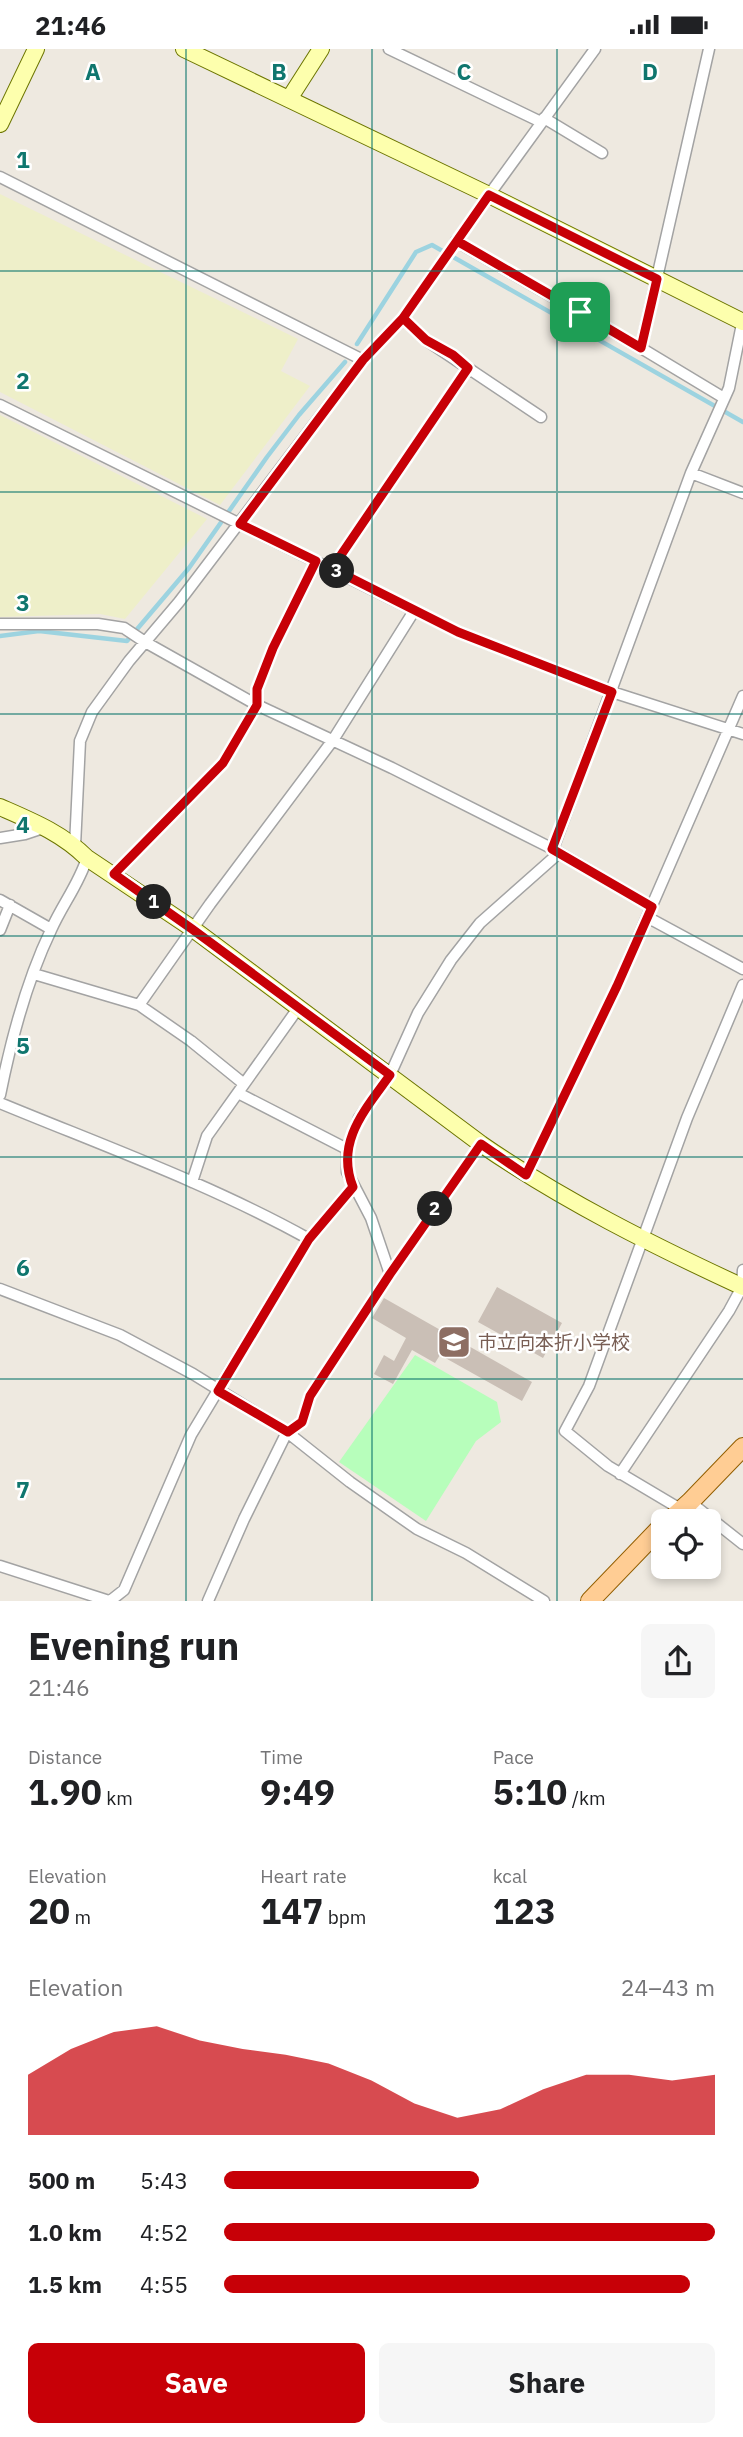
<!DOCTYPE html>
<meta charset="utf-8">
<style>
:root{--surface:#fff;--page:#f6f6f6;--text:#202124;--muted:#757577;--accent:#c70007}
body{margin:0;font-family:"IBM Plex Sans","Noto Sans JP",sans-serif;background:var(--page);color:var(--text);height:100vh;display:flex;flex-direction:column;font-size:26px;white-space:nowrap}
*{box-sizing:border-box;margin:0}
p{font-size:23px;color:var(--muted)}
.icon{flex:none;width:38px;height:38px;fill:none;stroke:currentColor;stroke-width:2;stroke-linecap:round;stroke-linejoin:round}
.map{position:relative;height:1552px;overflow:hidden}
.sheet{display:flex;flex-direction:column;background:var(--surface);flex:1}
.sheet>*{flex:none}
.controls{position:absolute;left:651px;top:1460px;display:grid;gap:14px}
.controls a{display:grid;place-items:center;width:70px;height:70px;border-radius:10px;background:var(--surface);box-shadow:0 4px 10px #0003;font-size:35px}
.pin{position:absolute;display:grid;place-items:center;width:60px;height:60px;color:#fff;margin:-30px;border-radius:14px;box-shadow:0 4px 10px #0006}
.km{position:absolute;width:35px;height:35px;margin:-18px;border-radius:50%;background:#222;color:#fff;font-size:19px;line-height:35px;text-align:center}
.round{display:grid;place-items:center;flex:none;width:74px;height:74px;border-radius:10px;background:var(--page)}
.headline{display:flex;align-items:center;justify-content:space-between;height:119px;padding:0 28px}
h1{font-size:38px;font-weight:800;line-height:52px}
.stats{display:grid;grid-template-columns:repeat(3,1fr);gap:10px;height:119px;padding:7px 28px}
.stats div{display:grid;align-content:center}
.stats b{font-size:35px;font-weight:800}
.stats small{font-size:19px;font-weight:400}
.stats p{font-size:19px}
.chart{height:196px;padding:14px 28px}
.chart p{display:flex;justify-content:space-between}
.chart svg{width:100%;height:126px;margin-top:7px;fill:var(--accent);opacity:.7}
.cta{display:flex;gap:14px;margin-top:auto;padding:14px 28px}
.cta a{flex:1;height:80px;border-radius:10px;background:var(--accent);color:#fff;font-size:28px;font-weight:800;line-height:80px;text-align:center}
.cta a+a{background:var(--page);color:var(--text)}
ul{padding:0 28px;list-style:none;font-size:23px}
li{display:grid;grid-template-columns:112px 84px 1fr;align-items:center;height:52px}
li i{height:18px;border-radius:9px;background:var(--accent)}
.status{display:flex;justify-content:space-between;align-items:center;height:49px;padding:0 35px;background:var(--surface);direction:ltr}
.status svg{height:19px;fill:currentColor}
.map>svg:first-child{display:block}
</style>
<div class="status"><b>21:46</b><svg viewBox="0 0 49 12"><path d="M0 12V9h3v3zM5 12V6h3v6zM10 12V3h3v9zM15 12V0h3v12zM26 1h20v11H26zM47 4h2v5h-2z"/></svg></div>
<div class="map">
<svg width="743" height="1552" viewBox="0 0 743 1552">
<rect width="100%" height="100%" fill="#eee9e0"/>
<!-- farmland -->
<path fill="#eeefc9" d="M0 145 298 290 281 322 310 337 220 456 0 343Z
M0 366 207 470 125 570 100 565 0 568Z"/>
<!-- park -->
<path fill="#b7febb" d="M415 1306 497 1353 501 1373 476 1392 426 1472 339 1413Z"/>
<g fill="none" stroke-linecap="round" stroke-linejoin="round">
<!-- stream -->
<path stroke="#9cd3e0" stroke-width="4.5" d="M357 295 416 203 432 196 743 373
M0 587 39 582 127 592 189 519 267 408 299 366 345 313"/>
</g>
<!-- building -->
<path fill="#cabfb6" d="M497 1238 562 1274 543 1309 478 1273Z
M384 1249 532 1333 522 1352 440 1306 435 1314 412 1301 393 1335 374 1325 384 1306 394 1312 406 1289 372 1269Z"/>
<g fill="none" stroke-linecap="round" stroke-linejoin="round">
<defs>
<path id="street" d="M389 0 541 73
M709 0 641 299 724 349
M544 69 602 104
M0 128 363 311
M456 192 641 299
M403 269 426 291 541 368
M0 356 458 583 612 643 743 685
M691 424 743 444
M335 521 341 506 468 319
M0 575H98L124 579 145 593 257 656 392 719 553 800 652 858
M0 789 25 785 46 778
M75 797 80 692 92 663 129 612 179 553 363 311 403 269 489 146 595 0
M553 800 691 424 729 339 743 270
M114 825 223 714 257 656V640L273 599 316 512
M0 851 51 880
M647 868 743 920
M0 881 10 856
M34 925 139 956 191 992 244 1035
M139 956 210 855 333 691 414 562
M238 1044 347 1100
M0 1046C11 991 26 933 51 881 62 856 79 835 87 809
M0 1054C104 1097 210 1135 309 1190
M526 1126 617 937 743 647
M192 1133 207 1087 299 958
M390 1225 371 1169 347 1123V1100L359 1069 390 1026 418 964 451 911 480 874 559 804
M0 1240 120 1286 193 1325 287 1383 350 1433 417 1480 466 1504 544 1552
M620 1425 729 1262 742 1238 743 1221
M690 1453 743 1495
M682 1461 608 1417 565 1382 589 1337 687 1069 743 936
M0 1517 109 1552
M110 1552 124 1541 191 1386 309 1190 353 1138
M208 1552 244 1470 287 1383 302 1373 310 1347 390 1225 481 1095"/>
<path id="secondary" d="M184 0 489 146 743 273
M289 50 321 0
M0 75 36 0
M0 758C32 772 62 784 87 809L193 880 481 1095C562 1151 654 1197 743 1238"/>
<path id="primary" d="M669 1472 690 1453 743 1398
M590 1552 663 1476"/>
</defs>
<!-- street casing -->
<use href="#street" stroke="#a3a3a3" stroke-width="13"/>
<!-- secondary casing -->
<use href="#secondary" stroke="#6c7500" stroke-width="18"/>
<!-- primary casing -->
<use href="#primary" stroke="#935e00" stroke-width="20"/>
<!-- street -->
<use href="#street" stroke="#fff" stroke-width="10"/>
<!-- secondary -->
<use href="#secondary" stroke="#fdffad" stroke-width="16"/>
<!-- primary -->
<use href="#primary" stroke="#ffcd94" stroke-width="18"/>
</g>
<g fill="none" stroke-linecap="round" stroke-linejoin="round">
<defs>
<path id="route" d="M580 263 457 192 403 269 363 311 240 475 316 512 273 599 257 640V656L223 714 114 825 192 880 390 1026C365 1061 335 1093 353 1138L309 1190 218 1342 288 1383 302 1373 310 1347 390 1225 481 1095 526 1126 617 937 652 858 552 800 612 643 458 583 335 521 341 506 468 319 453 306 426 291 403 269C432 228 460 187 489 146L657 230 641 299 580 263"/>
</defs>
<!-- route casing -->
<use href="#route" stroke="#fff" stroke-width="14"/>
<!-- route -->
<use href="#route" stroke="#c70007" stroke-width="9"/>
</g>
<!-- grid -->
<path fill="none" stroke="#0f766e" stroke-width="2" stroke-opacity="0.55" d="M186 0V1552M372 0V1552M557 0V1552M0 222H743M0 443H743M0 665H743M0 887H743M0 1108H743M0 1330H743"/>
<!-- icons -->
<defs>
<symbol id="school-square" viewBox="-11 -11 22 22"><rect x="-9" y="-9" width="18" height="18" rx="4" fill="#8d6e63" stroke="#fff"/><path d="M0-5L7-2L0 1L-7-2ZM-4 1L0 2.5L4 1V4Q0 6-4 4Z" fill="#fff"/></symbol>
</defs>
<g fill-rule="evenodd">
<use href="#school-square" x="435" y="1274" width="38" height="38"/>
</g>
<g text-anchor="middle" stroke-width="5" stroke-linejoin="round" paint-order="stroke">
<!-- education labels -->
<g font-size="19" fill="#785e54" stroke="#fff" text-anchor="start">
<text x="478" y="1300">市立向本折小学校</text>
</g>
</g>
<g font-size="23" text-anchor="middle" font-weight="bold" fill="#0f766e" stroke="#fff" stroke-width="5" stroke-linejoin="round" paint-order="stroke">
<text x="93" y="31">A</text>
<text x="279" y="31">B</text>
<text x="464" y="31">C</text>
<text x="650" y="31">D</text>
<text x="23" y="119">1</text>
<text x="23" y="340">2</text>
<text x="23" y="562">3</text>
<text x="23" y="784">4</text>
<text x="23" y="1005">5</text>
<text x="23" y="1227">6</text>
<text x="23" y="1449">7</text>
</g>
</svg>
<div class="controls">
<a><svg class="icon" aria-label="locate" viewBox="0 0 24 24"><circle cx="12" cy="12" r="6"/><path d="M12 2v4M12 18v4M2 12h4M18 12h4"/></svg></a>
</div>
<div class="pin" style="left:580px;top:263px;background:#1e9e55"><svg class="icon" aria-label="arrive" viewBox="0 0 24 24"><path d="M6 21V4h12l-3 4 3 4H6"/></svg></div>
<b class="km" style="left:154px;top:853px">1</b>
<b class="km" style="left:435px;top:1160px">2</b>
<b class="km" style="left:337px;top:522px">3</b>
</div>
<section class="sheet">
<div class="headline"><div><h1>Evening run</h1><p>21:46</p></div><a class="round"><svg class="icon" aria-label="share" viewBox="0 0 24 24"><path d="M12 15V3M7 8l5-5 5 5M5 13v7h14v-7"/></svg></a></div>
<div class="stats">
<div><p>Distance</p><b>1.90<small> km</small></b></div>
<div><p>Time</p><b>9:49</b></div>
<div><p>Pace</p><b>5:10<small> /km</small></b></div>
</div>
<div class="stats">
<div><p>Elevation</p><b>20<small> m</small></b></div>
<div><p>Heart rate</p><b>147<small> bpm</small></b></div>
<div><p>kcal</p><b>123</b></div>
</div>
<div class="chart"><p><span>Elevation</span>24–43 m</p>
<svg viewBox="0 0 160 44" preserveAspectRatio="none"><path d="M0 44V23L10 14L20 8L30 6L40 11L50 14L60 16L70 19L80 25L90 33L100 38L110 35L120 28L130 23L140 23L150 25L160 23V44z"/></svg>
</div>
<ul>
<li><b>500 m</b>5:43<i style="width:52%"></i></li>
<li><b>1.0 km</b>4:52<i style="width:100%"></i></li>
<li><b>1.5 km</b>4:55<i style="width:95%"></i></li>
</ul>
<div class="cta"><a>Save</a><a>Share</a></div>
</section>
